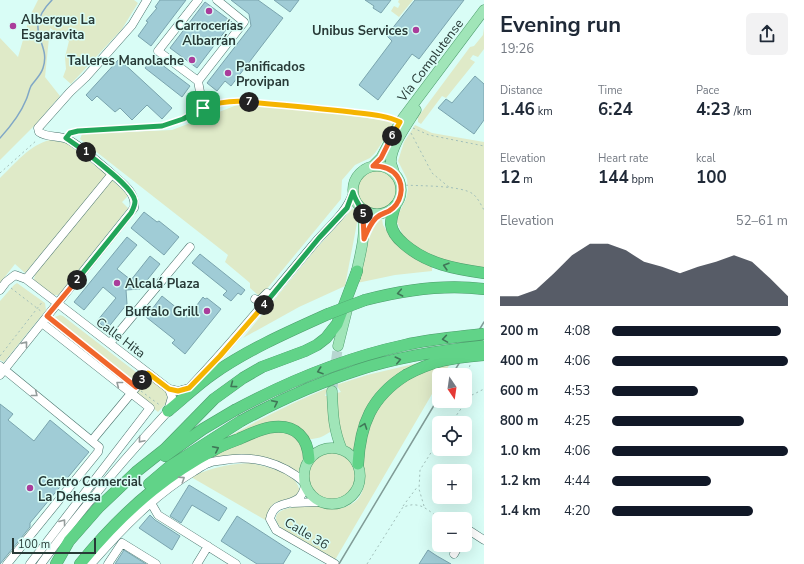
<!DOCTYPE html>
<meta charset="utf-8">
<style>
:root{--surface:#fff;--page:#f2f2f3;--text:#1f2937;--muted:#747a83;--accent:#111827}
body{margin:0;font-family:"Nunito Sans",sans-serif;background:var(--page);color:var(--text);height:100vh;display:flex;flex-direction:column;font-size:15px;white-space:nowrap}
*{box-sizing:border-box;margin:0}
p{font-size:13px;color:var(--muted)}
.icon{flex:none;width:22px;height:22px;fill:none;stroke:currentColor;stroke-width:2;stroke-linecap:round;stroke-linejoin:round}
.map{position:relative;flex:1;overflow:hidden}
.panel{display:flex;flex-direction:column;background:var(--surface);width:320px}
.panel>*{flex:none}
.needle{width:26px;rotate:167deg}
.buttons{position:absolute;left:432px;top:368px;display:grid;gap:8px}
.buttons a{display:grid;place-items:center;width:40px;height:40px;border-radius:6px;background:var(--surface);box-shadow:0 4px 16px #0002;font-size:20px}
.scale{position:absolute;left:12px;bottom:10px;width:84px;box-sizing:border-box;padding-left:4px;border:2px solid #283a37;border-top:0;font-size:11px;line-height:14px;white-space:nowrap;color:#283a37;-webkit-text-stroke:3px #d9fdf6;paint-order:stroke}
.pin{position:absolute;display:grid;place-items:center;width:34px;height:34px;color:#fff;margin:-17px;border-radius:8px;box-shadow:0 2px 6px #0006}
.km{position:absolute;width:20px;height:20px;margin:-10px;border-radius:50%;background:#222;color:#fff;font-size:11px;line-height:20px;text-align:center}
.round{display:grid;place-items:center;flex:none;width:42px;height:42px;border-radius:6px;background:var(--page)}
.head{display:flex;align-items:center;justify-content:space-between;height:68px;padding:0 16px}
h1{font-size:22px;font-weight:700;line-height:30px}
.figures{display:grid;grid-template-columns:repeat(3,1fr);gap:6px;height:68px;padding:4px 16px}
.figures div{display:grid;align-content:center}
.figures b{font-size:17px;font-weight:700}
.figures small{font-size:11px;font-weight:400}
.figures p{font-size:11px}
.chart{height:112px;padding:8px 16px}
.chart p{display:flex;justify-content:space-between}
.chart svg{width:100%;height:72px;margin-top:4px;fill:var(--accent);opacity:.7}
ul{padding:0 16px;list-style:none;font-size:13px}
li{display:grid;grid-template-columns:64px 48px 1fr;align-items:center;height:30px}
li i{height:10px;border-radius:5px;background:var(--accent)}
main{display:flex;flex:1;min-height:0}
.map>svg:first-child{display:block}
</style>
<main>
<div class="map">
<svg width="484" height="564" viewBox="0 0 484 564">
<rect width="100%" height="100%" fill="#d9fdf6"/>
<!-- green -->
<path fill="#dfeac8" d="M38 0H134L138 3 122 29 71 84 63 77 66 69 65 57 69 41 50 28 45 77 60 96 34 126 0 160V38L18 57 30 16Z
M399 0H413L399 17 391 11 394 6 398 8 400 4 398 2Z
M484 28V49L478 57 473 55 470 59 475 62 446 98 442 96 421 124 418 122V117L470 47 474 46 483 35Z
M237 105 305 109 388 121 391 122 393 126 375 153 370 158 355 165 342 180 341 199 261 296 257 297 258 295 250 288V283L225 262 228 255 80 139 82 134 172 130Z
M415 125 432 133 484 142V268L456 264 421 252 403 236 397 222 398 215 406 199 408 190 407 179 398 161 404 142Z
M50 140 67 143 107 175 25 273 15 264 0 283V178C15 164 29 145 50 140Z
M357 189a20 20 0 1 1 40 0a20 20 0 1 1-40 0Z
M112 180 127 194V197L122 202 128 208 61 292 58 295H53L35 282 34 280 35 274Z
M353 208 357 216V223L345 286 299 307 243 338 315 250Z
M382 219 383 225 389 234 432 266V271L395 275 357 283C361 269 369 225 382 219Z
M17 283 45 303 46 310 4 362 0 360V301L14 285Z
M60 315 63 316 141 376 130 390 48 325 55 317Z
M422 362 402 373 360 425 355 441 354 451C333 443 338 412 337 393L341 392 336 385 367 375Z
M450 364 443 375H439V382L335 560 281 529C279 525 276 522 276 518 276 506 308 505 317 506 323 507 328 510 335 509 342 508 351 506 357 500 369 486 362 472 362 456 362 447 365 438 368 429 379 400 399 380 429 368 435 366 443 365 450 364Z
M146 376 166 392C170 401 164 406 158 412L133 392Z
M328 388 325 396H329L330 432C322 437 318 439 309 439L268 423 243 431 218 444 217 443C254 422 289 404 328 388Z
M279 431 291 434 302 442 305 456 298 473C263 453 238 449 199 463L255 434Z
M308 476a24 24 0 1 1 48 0a24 24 0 1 1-48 0Z
M251 463C268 468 297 471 300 492 285 506 270 493 267 521L191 477C213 467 228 464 251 463Z"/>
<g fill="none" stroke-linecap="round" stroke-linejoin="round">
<!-- stream -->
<path stroke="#80a7c6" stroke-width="1.5" d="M0 138C11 126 20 115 26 100 28 96 29 90 31 86 35 80 41 75 43 68 52 42 21 32 52 0"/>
</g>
<!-- building -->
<path fill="#a0ccd6" stroke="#7aa4ae" d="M160 0H186L151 46 138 36 148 22 146 21 157 8 155 7Z
M231 0H258L283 18 231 86 225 81 217 91 207 83 251 26 249 14Z
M274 0H299L290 12Z
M365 0H391L381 13 373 8 374 6Z
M415 0H464L419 59 412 54 378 100 359 85 392 41 387 36 388 34 382 30 385 26 391 30Z
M205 2 232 22 197 68 170 48Z
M153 58 190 86 182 97 145 68Z
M119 59 172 108 162 119 147 105 132 120 120 108 115 112 97 96 92 101 86 95Z
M475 76 484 84V120L474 134 438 108 446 99 452 103Z
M144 212 157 222 159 221 179 237 164 255 131 228Z
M127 237 137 245 117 269 131 280 150 256 160 264 140 289 126 290 127 304 107 329 97 321 116 298 103 287 84 310 74 302Z
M200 254 245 290 241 295 238 293 231 301 223 295 227 291 192 263Z
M162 296 188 317 203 297 205 299 207 298 221 309 185 354 172 343 175 340 146 317Z
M0 404 13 414 8 420 34 441 50 420 89 452 30 523V527L0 564Z
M189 485 227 508 219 521 192 505 181 523 170 516Z
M150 515 155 520 180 536 172 550 139 528Z
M237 516 291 551 283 564H257L221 541Z
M124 550 146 564H115Z
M428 550 437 556 451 564H419Z"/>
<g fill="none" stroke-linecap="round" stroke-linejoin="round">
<!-- major-tunnel -->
<path stroke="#b6d6d0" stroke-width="10" stroke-dasharray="10 5" stroke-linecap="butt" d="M332 391 338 346"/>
<defs>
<path id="minor" d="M198 0 158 51 198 81
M198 81 244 22 217 0
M198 81 203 108
M26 279 112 174C99 163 81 146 67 139 58 135 47 138 39 132L38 128 70 92 86 77 132 25 147 0
M0 290 6 282 15 275 26 279 169 389 178 391 189 388
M255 299 259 301 267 293
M110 343 190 247
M0 366 99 447 98 452 7 564
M0 375 134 208C137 193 122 183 112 174
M191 386C234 341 273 293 313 245 327 228 346 214 353 193
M168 411 172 397 169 389
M94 438 148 373
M305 486C304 490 302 495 299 498 288 507 274 500 270 519L276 530 335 564
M151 503 158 515 236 564
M292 503 318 502
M465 534 467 529 484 540
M454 554 459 545
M30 564 150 408 42 323
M41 564C81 509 125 458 171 408
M91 564C121 530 153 496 193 472 198 469 203 465 209 463 213 461 219 461 224 460 252 455 281 462 304 482
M108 564 122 543 156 564
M197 564 208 546"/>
<path id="major" d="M353 190a24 24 0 1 1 48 0a24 24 0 1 1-48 0Z
M373 166 381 158 400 122 484 10
M394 172C393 169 392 166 391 163 390 147 408 123 416 110
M355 278C360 255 368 231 361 208
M338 346 348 306
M332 391C333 414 333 428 342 450
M304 476a28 28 0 1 1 56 0a28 28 0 1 1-56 0Z"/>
<path id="highway" d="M395 206C393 212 391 218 391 224 392 233 398 239 404 244 427 264 455 269 484 273
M365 300C403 290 445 284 484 289
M168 411C183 399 197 385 213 374 249 349 288 332 328 314
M165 456 203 429 235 410
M358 464C360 425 371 397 406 375
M149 484 169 467 241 421
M56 564 69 541 98 508 136 472 165 449 214 399 243 378 262 367 305 351 317 345 326 338 337 324 357 271
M80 564C101 538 127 511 153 490 172 475 193 461 214 450 222 445 231 442 239 439 250 434 262 428 274 427 296 425 308 438 309 459"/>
</defs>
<!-- minor casing -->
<use href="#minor" stroke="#48726b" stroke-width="9"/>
<!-- major casing -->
<use href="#major" stroke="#4d9d6c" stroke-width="11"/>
<!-- highway casing -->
<use href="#highway" stroke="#4d9d6c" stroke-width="12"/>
<!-- path -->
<path stroke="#a1bfba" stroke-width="1" stroke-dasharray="2 3" stroke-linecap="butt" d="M209 106C232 98 250 103 273 104 313 107 353 111 392 119
M413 128 429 135 484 146
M70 133 78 131 162 126 183 119 197 111
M411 133 432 173 450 188
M0 173 37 140
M401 185C418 186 461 185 473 194 478 198 481 205 484 210
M11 288 42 312
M52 320 131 383
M0 356 43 301
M141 391 161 406
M470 396 466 379 470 365
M451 423 470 396 484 389
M403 506 418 486
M424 506 419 489 420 470 439 440
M367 564 403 507C407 506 412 504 416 505 427 506 433 516 443 519"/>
<!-- minor -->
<use href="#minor" stroke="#fff" stroke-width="8"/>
<!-- major -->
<use href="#major" stroke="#a0e5b8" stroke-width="10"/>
<!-- highway -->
<use href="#highway" stroke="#61d388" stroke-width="11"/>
<!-- rail -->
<path stroke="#809b96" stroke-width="1.5" d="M452 375 484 322
M339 564 439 397"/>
<defs>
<path id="highway-bridge" d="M328 314 365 300
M406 375C434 360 452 358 484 355
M235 410C289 381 345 358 405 345 431 339 458 337 484 334
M241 421C278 401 317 383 358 370 397 357 444 350 484 346"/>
</defs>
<!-- highway-bridge casing -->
<use href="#highway-bridge" stroke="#4d9d6c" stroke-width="12" stroke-linecap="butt"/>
<!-- highway-bridge -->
<use href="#highway-bridge" stroke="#61d388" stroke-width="11"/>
</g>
<!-- one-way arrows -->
<defs><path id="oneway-chevron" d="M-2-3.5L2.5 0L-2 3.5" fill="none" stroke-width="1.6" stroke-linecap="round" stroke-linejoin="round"/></defs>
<g stroke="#3f7757">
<use href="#oneway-chevron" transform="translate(446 266) rotate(-164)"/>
<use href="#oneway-chevron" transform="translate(400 293) rotate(169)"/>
<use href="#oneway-chevron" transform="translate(445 339) rotate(171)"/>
<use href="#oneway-chevron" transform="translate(398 360) rotate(-13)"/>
<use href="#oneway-chevron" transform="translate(320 371) rotate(161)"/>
<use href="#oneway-chevron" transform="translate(233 385) rotate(143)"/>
<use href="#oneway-chevron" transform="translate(275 403) rotate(-26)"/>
<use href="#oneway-chevron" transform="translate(364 426) rotate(-70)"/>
<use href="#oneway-chevron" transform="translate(216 449) rotate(-26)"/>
</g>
<g stroke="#949c9b">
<use href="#oneway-chevron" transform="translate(25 344) rotate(-51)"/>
<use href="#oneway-chevron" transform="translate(119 384) rotate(-142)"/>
<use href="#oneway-chevron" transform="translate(35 394) rotate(39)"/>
<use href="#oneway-chevron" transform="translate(141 440) rotate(131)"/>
<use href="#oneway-chevron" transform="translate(182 479) rotate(-33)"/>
<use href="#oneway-chevron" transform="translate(63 522) rotate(-53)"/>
</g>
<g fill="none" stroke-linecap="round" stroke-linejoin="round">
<defs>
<path id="split-1" d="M86 152 66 138 70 133 78 131 162 126 183 119 203 108"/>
<path id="split-2" d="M77 280 131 213C133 209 135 206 135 201 133 187 97 162 86 152"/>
<path id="split-3" d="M77 280 47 316 136 387 142 380"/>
<path id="split-4" d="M142 380 148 373 169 389 178 391 189 388 220 356 264 305"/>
<path id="split-5" d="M264 305 319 238 347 208 353 192C355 201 361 206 363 214"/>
<path id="split-6" d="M363 214 364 239C367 232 370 224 376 218 380 214 385 213 389 211 401 204 405 187 397 176 391 168 383 166 373 166L381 158 392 136"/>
<path id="split-7" d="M249 102C283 105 317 108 351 112 367 114 386 115 400 122L392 136"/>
<path id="split-8" d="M203 108C219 102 232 100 249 102"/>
</defs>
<!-- split-1 casing -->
<use href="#split-1" stroke="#fff" stroke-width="8"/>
<!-- split-2 casing -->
<use href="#split-2" stroke="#fff" stroke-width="8"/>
<!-- split-3 casing -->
<use href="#split-3" stroke="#fff" stroke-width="8"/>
<!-- split-4 casing -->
<use href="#split-4" stroke="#fff" stroke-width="8"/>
<!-- split-5 casing -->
<use href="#split-5" stroke="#fff" stroke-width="8"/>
<!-- split-6 casing -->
<use href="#split-6" stroke="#fff" stroke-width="8"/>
<!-- split-7 casing -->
<use href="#split-7" stroke="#fff" stroke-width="8"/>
<!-- split-8 casing -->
<use href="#split-8" stroke="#fff" stroke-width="8"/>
<!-- split-1 -->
<use href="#split-1" stroke="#22a559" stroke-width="5"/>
<!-- split-2 -->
<use href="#split-2" stroke="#22a559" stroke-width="5"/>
<!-- split-3 -->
<use href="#split-3" stroke="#f0652b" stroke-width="5"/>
<!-- split-4 -->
<use href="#split-4" stroke="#f5b400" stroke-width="5"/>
<!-- split-5 -->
<use href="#split-5" stroke="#22a559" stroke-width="5"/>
<!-- split-6 -->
<use href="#split-6" stroke="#f0652b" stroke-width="5"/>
<!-- split-7 -->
<use href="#split-7" stroke="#f5b400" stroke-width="5"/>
<!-- split-8 -->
<use href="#split-8" stroke="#f5b400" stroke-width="5"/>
</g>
<!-- markers -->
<g fill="#aa3d9b" stroke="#d9fdf6" stroke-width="1.5">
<circle cx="209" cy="11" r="4"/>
<circle cx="13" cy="26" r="4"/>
<circle cx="416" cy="30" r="4"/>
<circle cx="192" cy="60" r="4"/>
<circle cx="228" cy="73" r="4"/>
<circle cx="117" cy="283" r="4"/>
<circle cx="207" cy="311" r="4"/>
<circle cx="30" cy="488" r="4"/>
</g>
<g text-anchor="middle" stroke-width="3" stroke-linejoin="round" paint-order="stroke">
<!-- poi labels -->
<g font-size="13" font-weight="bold" fill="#283a37" stroke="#d9fdf6" text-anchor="start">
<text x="21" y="24">Albergue La<tspan x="21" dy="15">Esgaravita</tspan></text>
<text x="209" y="30" text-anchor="middle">Carrocerías<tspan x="209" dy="15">Albarrán</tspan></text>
<text x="408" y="35" text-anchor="end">Unibus Services</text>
<text x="184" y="65" text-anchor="end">Talleres Manolache</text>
<text x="236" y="71">Panificados<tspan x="236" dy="15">Provipan</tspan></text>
<text x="125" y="288">Alcalá Plaza</text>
<text x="199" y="316" text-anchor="end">Buffalo Grill</text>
<text x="38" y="486">Centro Comercial<tspan x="38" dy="15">La Dehesa</tspan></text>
</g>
<!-- street labels -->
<g font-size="13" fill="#283a37" stroke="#d9fdf6">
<text transform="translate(430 60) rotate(-53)" y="5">Vía Complutense</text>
<text transform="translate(121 337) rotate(37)" y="5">Calle Hita</text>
<text transform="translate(307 533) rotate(31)" y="5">Calle 36</text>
</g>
</g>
</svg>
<div class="buttons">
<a><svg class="needle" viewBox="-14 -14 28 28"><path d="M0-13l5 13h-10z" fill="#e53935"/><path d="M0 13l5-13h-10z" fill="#747a83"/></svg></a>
<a><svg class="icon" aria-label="locate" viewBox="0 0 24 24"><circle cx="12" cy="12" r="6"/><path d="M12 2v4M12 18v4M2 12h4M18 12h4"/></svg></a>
<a>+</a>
<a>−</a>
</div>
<div class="scale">100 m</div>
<div class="pin" style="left:203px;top:108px;background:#1e9e55"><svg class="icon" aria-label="arrive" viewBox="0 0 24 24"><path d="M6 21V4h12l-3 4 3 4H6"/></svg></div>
<b class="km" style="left:86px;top:152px">1</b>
<b class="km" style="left:77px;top:280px">2</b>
<b class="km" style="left:142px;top:380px">3</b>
<b class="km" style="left:264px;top:305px">4</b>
<b class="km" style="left:363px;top:214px">5</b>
<b class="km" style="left:392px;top:136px">6</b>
<b class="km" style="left:249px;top:102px">7</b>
</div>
<section class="panel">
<div class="head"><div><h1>Evening run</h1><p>19:26</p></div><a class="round"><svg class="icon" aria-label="share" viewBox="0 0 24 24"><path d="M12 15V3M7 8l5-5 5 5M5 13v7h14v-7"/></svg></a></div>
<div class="figures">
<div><p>Distance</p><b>1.46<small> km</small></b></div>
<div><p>Time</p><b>6:24</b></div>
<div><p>Pace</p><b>4:23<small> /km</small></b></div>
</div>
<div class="figures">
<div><p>Elevation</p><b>12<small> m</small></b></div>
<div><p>Heart rate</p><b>144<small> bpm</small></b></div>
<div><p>kcal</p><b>100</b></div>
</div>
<div class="chart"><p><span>Elevation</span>52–61 m</p>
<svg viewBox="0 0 160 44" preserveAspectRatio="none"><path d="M0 44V38L10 38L20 34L30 24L40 13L50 6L60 6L70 10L80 17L90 20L100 24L110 20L120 17L130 13L140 17L150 27L160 38V44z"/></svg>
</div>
<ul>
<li><b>200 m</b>4:08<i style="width:96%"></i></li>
<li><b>400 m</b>4:06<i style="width:100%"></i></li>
<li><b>600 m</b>4:53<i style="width:49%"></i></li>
<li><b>800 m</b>4:25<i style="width:75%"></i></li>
<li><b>1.0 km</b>4:06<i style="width:100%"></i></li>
<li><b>1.2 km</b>4:44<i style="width:56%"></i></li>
<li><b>1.4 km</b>4:20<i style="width:80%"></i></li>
</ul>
</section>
</main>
